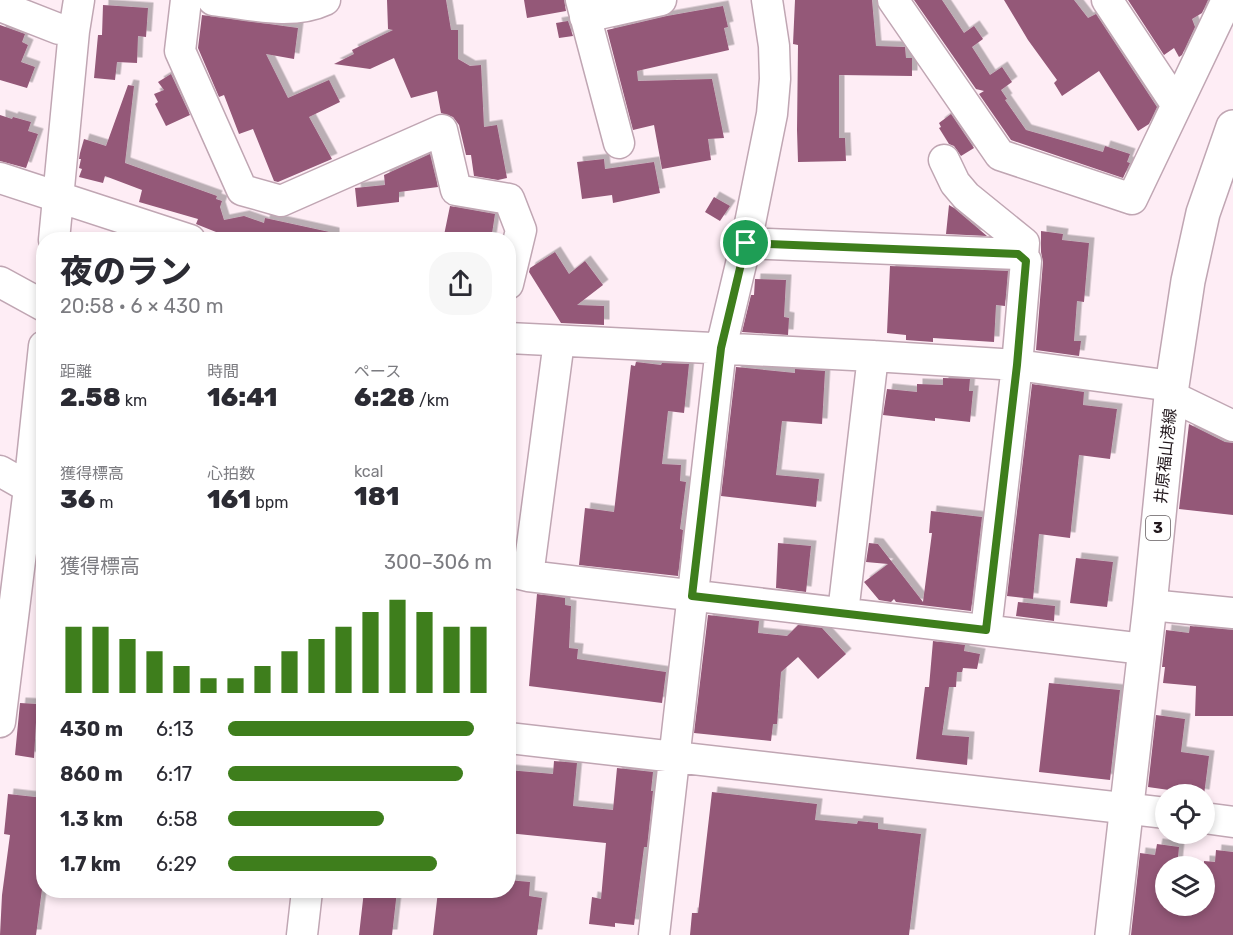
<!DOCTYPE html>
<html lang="ja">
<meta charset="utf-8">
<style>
:root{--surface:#fff;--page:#f7f7f7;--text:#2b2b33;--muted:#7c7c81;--accent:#3e7e1c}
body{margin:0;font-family:Rubik,"Noto Sans JP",sans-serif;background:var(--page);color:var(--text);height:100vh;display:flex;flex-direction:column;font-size:22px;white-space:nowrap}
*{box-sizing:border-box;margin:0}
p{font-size:20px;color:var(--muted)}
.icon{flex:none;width:33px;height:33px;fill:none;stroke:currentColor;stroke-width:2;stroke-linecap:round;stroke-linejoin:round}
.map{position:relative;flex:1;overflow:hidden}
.drawer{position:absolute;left:36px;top:232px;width:480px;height:666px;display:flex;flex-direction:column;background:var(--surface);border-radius:24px;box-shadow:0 3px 9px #0003}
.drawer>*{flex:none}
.fabs{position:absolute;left:1155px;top:784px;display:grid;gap:12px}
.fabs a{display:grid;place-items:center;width:60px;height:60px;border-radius:50%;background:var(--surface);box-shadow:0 3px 9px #0003;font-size:30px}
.pin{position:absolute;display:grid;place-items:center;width:51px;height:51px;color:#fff;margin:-26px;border:3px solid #fff;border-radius:50%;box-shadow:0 2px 6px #0007}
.round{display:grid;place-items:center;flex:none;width:63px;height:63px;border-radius:24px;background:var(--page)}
.headline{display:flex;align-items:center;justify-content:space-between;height:102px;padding:0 24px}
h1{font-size:33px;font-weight:800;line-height:45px}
.stats{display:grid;grid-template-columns:repeat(3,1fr);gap:9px;height:102px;padding:6px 24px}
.stats div{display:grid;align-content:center}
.stats b{font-size:26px;font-weight:800}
.stats small{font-size:16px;font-weight:400}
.stats p{font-size:16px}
.chart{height:168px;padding:12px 24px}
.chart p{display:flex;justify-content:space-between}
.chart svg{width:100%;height:108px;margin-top:6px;stroke:var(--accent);stroke-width:6}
ul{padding:0 24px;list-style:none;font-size:20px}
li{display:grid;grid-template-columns:96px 72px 1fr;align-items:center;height:45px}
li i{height:15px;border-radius:8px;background:var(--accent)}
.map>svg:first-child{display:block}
</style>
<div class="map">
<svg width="1233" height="935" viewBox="0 0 1233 935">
<defs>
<filter id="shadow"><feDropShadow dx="5.5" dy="-5.5" stdDeviation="0" flood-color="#0004"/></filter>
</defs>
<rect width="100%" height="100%" fill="#feedf5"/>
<!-- building -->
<path fill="#945878" filter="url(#shadow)" d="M387 0H446L451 30H458V59L470 66 481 65 484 127 497 125 507 178 498 180 474 176 471 155H466L459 125 453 117 441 113 437 91 411 98 394 58 370 69 334 64 354 54 352 50 393 30 388 29Z
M524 0H564L566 11 527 18Z
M795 0H872L876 46 905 47 906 58H912V76L839 75V138H845L846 161 798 162 797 130 798 45 793 44Z
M914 0H942L964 33 974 26 983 39 972 47 990 75 1002 67 1012 82 1001 90 1007 99 1005 100 1026 130 1103 152 1105 146 1130 154 1127 162 1130 163 1123 178 1011 140 979 94 984 91 976 89Z
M1004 0H1074L1088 18 1096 14 1157 107 1149 124 1138 131 1099 71 1062 96 1054 83 1057 80 1028 40Z
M1128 0H1208L1202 13 1192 19 1195 27 1182 55 1179 57 1174 48 1164 55Z
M103 5 148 8 146 37 138 36 137 63 117 62 115 80 94 78 98 35H102Z
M723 6 728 27 724 28 729 50 637 71 638 81 712 79 724 138 708 139 711 160 662 169 654 125 633 130 607 30 667 16Z
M202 15 298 28 294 59 266 54 288 98 329 80 340 102 309 117 332 159 278 182 274 181 253 129 239 134 224 95 219 97 198 48Z
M568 21 573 36 559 38 556 23Z
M0 25 25 34 22 42 28 45 21 62 35 67 27 88 0 80Z
M171 74 190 115 166 126 155 104 158 102 154 94 164 90 158 82Z
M128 85 134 86 125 163 217 196 216 199 222 201 220 207 224 220 244 216 264 223 265 218 334 233V240H227L214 236 216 232 196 224 198 219 139 202 142 190 105 176 103 183 79 177 82 169 79 168 81 159H79L80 153 84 139 106 146Z
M951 114 974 148 961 156 954 146 949 144 939 128 941 127 939 123Z
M0 115 12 119 13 117 31 122 28 131 38 134 26 168 0 161Z
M430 154 438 187 399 192V202L357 207 355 188 385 185 384 175Z
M604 159 605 169 654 162 660 193 613 203 612 195 582 199 577 162Z
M714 197 730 206 720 221 705 212Z
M949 205 954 208 987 236 946 234Z
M450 206 495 214 491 240H443Z
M1041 231 1063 234 1062 240 1089 243 1084 302 1077 301 1074 341H1081L1079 356 1036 350 1043 262 1041 252Z
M555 252 569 274 585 261 603 285 577 305 604 306V325L561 323 529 272 530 268Z
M890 266 1008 271 1005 306 996 305 994 342 933 338V342L906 340V335L887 333Z
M755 279 786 280 784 317 789 318 788 335 742 332 751 295H754Z
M636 362 661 365 662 363 689 364 684 413 668 411 662 464 681 465 680 481 686 482 680 529 683 530 678 576 579 565 585 508 614 512 631 365 635 366Z
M736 367 795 373V369L825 371 822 424 782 421 776 475 819 479 816 507 721 496Z
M943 378 970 379 969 391H973L970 422 935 418V421L883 415 887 389 917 392V384L943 385Z
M1032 384 1084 392 1083 405 1117 409 1110 459 1079 455 1070 538 1039 534 1033 599 1007 596Z
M1189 424 1225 442 1233 443V515L1179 509Z
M931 511 982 517 971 611 896 602 894 599 891 602 879 600 864 582 888 564 866 562 869 543 878 544 923 602 932 533H929Z
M778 543 811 546 806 592 776 588Z
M1076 558 1113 562 1107 607 1070 603Z
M537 594 565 598V605L571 606 569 648 578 649 577 659 666 672 662 703 529 686Z
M1018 602 1055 606 1054 621 1016 616Z
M708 615 759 621 758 633 787 636 798 625 822 628 846 654 818 679 798 657 781 672 777 724H773L771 741 694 733Z
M1190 626 1233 630V716H1195L1196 686 1163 683 1165 667H1162L1166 630 1189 633Z
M933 641 965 645 964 651 980 654 977 669 963 668 962 672H957L956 687H949L942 735 969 737 967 765 916 759 925 687H929Z
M1049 683 1120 690 1110 780 1039 772Z
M20 703 37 704 34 758 15 755Z
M1156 715 1185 719 1181 752 1209 756 1204 795 1148 787Z
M554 761 577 763 573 806 613 810 617 768 653 772 651 791H653L647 847H644L634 925 615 923V927L589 924 592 897 601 899 606 843 508 833V770L553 774Z
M712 792 817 804 815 820 857 824 858 821 878 823V829L921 834 909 935H690L692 913H698Z
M8 794 44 798V874L36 935H0L2 895 10 835 4 834Z
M1157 844 1179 847 1177 867H1166V906H1204V861L1215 862 1216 850 1233 852V935H1131L1140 853 1155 855Z
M508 880 530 882 529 896 542 898 537 935H433L438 891H508Z
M364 891H397L392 935H359Z"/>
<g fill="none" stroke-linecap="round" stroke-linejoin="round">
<defs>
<path id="minor" d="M186 0 180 51 242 190 281 201 442 130 456 190 509 199 521 230 508 284
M213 0C249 4 291 16 325 0
M581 0 619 143
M893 0 1000 155 1132 199 1227 0
M1107 0 1176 104
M0 6 59 29 74 31
M585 17 661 0
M944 160 955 183 966 196 1024 243 1023 256
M0 178 190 240
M54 240 74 31 79 0
M746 243 1018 254 1026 261 1017 365 986 630
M0 282 44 306
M508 338 873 356 1017 365 1172 386
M1171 396 1233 426
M0 471 44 496
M508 571 528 576 1144 649
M528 576 559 341
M1150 605 1233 613
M843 613 873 356
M0 722 29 488 44 346
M508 738 1166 813
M1204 818 1233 822
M302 935 307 891
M654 935 721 348 746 243 772 114 775 79 774 46 767 0"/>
<path id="major" d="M1112 935 1150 605 1172 386 1188 281 1203 213 1233 127"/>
</defs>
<!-- minor casing -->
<use href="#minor" stroke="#c0a6b3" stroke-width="33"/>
<!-- major casing -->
<use href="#major" stroke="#c0a6b3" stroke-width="36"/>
<!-- minor -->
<use href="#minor" stroke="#fff" stroke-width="30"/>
<!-- major -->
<use href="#major" stroke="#fff" stroke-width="33"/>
</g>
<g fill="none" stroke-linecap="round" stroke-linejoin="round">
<defs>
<path id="route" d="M746 243 1018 254 1026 261 1017 365 986 630 692 596 721 348Z"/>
</defs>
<!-- route casing -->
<use href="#route" stroke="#fff" stroke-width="12"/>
<!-- route -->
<use href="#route" stroke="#3e7e1c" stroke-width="8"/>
</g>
<g text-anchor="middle" stroke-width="5" stroke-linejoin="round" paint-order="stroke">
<!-- shield labels -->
<rect fill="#fff" stroke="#635c5f" stroke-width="1.5" x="1146" y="516" width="24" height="24" rx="4.5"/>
<g font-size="15" font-weight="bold" fill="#20161b">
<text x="1158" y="533">3</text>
</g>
<!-- street labels -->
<g font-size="16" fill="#20161b" stroke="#fff">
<text transform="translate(1165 456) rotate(-84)" y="6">井原福山港線</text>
</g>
</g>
</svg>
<div class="fabs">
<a><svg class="icon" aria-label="locate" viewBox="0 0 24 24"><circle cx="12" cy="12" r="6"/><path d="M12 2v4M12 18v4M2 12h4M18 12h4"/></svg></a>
<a><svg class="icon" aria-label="layers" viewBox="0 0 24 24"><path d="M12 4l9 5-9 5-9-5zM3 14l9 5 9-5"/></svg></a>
</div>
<div class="pin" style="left:746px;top:243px;background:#1e9e55"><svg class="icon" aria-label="arrive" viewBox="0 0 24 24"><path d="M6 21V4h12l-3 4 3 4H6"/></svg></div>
<section class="drawer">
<div class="headline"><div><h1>夜のラン</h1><p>20:58 · 6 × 430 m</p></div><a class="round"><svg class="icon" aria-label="share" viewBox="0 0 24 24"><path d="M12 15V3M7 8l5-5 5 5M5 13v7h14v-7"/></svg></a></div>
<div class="stats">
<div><p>距離</p><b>2.58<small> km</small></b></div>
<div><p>時間</p><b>16:41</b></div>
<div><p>ペース</p><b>6:28<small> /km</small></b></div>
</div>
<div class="stats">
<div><p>獲得標高</p><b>36<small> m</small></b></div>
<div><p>心拍数</p><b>161<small> bpm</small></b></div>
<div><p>kcal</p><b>181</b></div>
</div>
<div class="chart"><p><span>獲得標高</span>300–306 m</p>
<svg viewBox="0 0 160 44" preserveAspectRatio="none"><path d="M5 44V17M15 44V17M25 44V22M35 44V27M45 44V33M55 44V38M65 44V38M75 44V33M85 44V27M95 44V22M105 44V17M115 44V11M125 44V6M135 44V11M145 44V17M155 44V17"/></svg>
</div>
<ul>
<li><b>430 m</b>6:13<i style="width:93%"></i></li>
<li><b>860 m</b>6:17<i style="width:89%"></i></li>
<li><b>1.3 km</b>6:58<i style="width:59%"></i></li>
<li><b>1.7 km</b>6:29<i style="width:79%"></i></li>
</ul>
</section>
</div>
